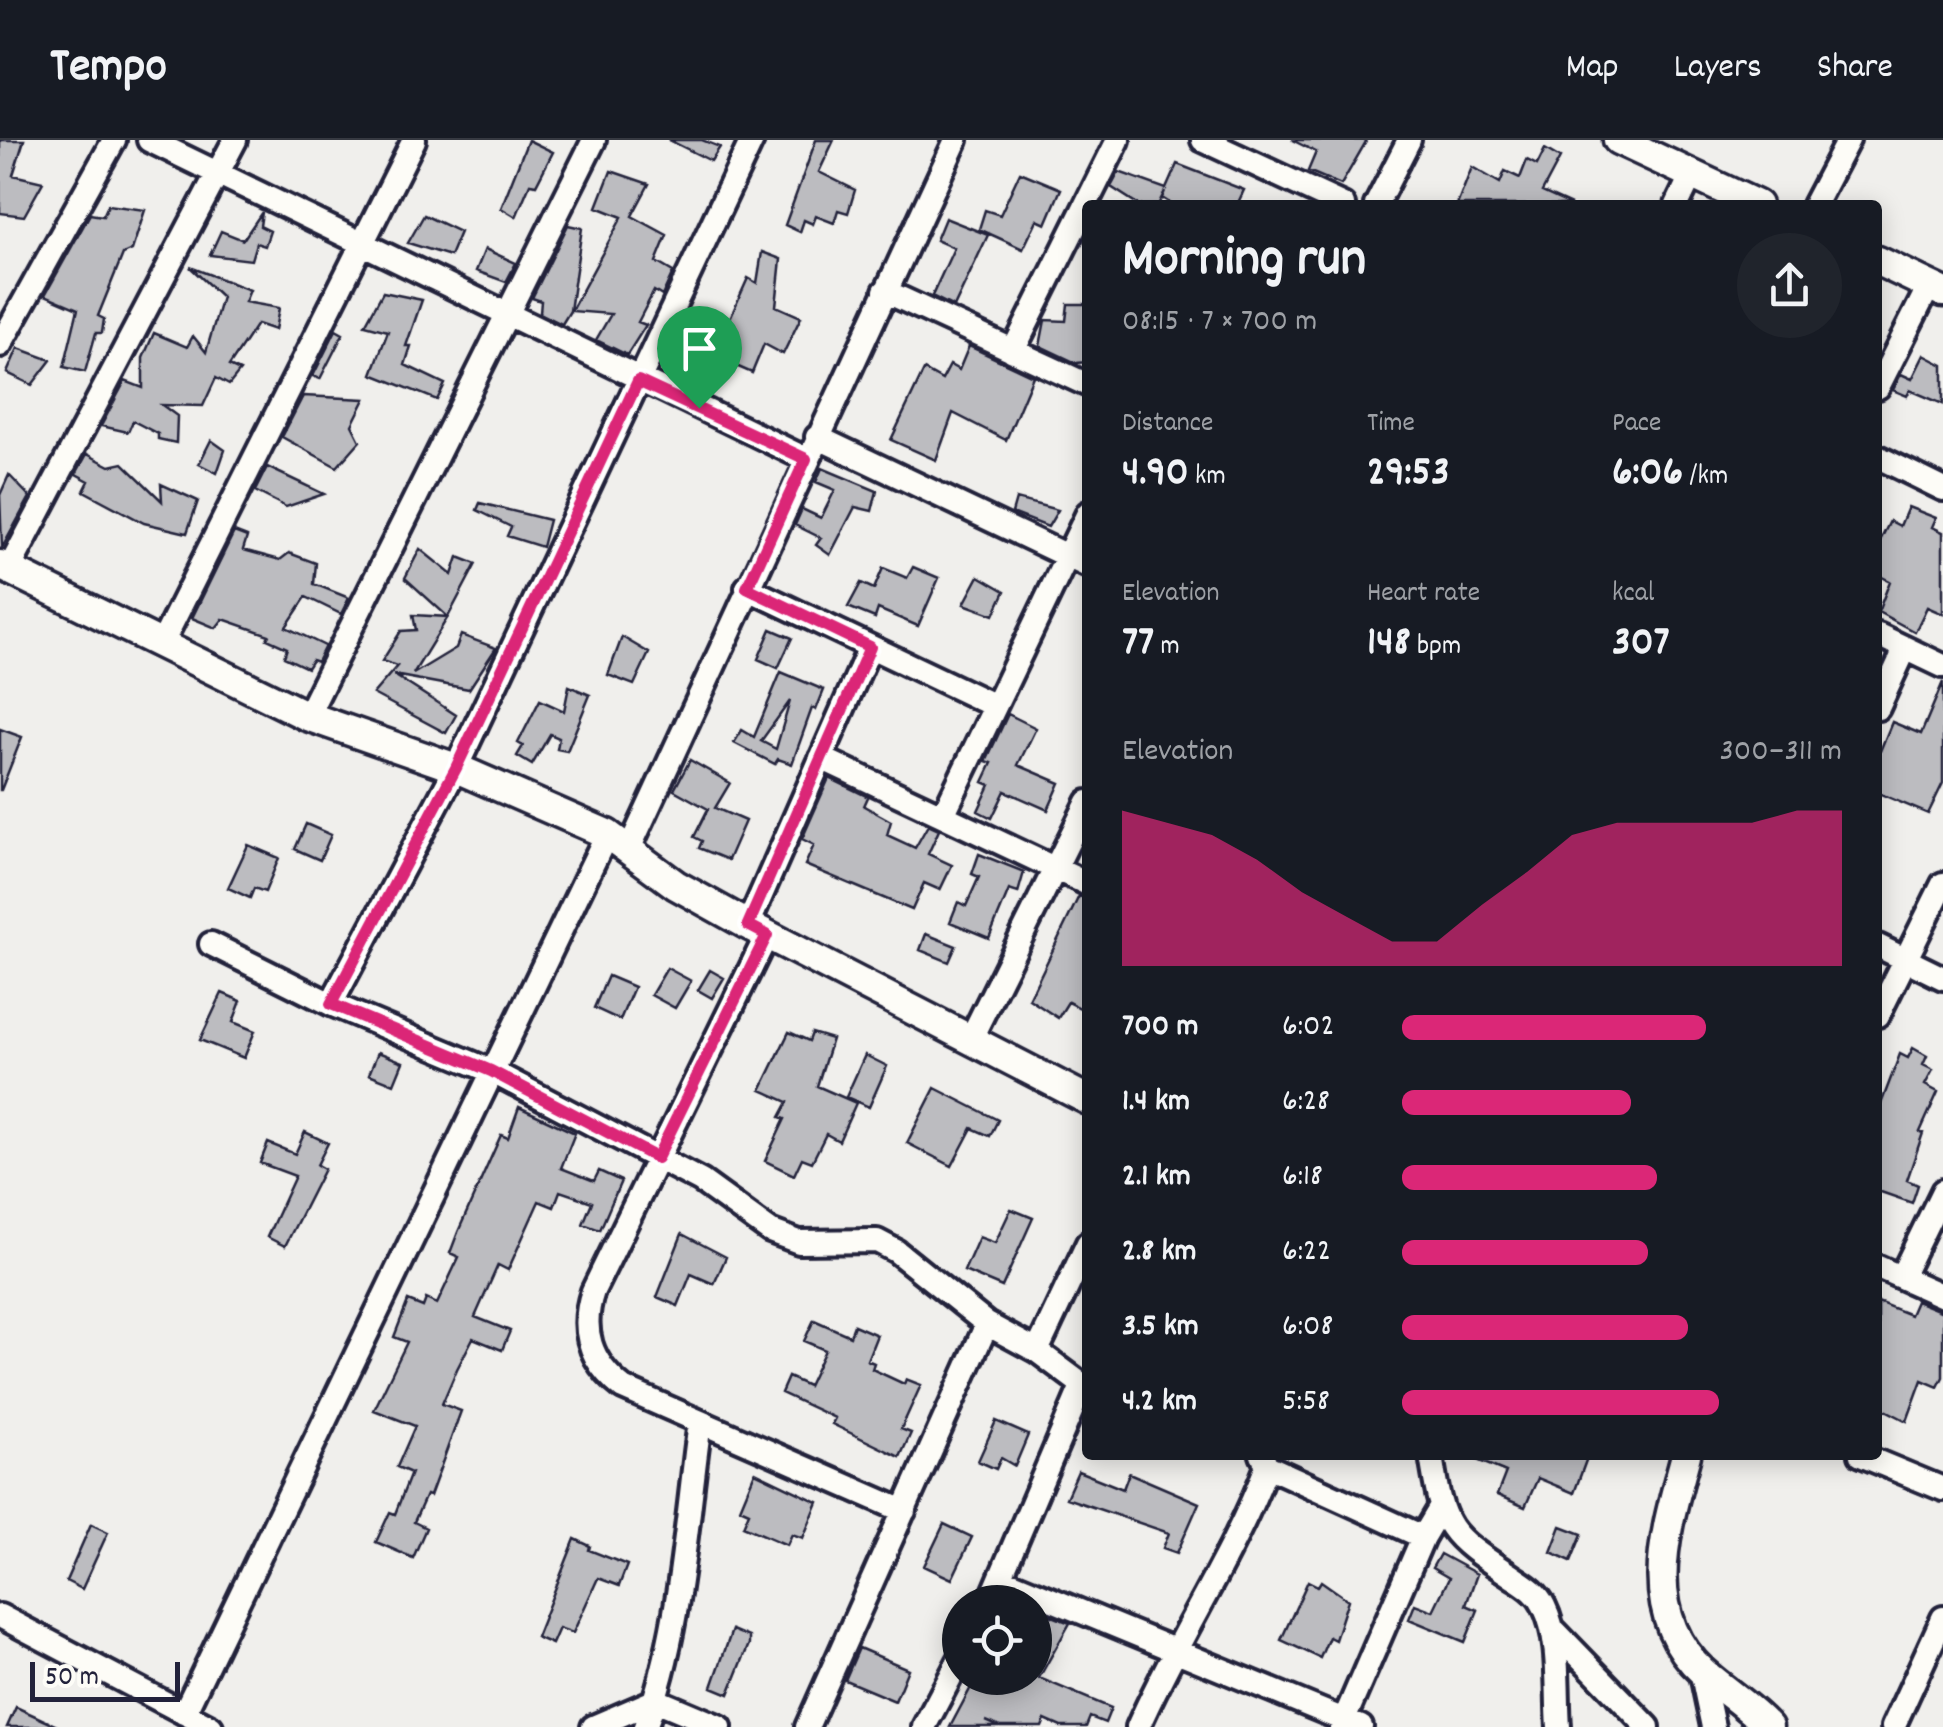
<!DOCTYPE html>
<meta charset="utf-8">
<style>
:root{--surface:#171b24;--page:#20242c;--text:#f1f3f6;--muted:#9ea1a6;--line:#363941;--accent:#db2777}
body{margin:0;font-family:Dekko,sans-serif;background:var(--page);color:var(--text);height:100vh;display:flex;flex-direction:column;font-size:38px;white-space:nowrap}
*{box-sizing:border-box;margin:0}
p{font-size:32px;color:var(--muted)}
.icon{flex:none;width:55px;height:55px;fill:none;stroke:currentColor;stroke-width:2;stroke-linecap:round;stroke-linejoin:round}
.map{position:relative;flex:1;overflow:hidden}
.sheet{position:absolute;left:1082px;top:60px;width:800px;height:1260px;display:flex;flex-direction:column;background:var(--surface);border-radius:10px;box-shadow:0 5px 25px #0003}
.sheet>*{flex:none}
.buttons{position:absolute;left:942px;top:1445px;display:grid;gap:20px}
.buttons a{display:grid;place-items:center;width:110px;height:110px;border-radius:50%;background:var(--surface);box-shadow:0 5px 25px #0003;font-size:50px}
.scale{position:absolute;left:30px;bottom:25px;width:150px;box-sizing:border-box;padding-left:10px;border:5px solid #22223b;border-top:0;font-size:28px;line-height:35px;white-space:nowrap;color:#22223b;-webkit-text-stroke:8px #fdfcf7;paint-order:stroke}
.pin{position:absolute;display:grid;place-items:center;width:85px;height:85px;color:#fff;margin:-102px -42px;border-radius:50% 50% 50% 0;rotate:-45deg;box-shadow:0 0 10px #0007}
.pin .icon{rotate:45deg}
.round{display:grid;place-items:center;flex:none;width:105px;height:105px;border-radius:52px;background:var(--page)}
.head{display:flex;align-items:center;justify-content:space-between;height:170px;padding:0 40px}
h1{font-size:55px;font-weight:700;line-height:75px}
.stats{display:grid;grid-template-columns:repeat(3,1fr);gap:15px;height:170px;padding:10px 40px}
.stats div{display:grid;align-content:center}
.stats b{font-size:42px;font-weight:700}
.stats small{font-size:28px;font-weight:400}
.stats p{font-size:28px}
.chart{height:280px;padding:20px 40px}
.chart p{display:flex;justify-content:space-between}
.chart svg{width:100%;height:180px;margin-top:10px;fill:var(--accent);opacity:.7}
ul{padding:0 40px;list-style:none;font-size:32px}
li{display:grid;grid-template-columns:160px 120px 1fr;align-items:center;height:75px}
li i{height:25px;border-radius:12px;background:var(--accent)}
header{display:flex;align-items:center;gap:60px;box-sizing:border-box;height:140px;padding:0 50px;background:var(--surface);border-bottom:2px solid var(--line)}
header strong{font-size:48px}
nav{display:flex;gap:55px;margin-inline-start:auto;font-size:35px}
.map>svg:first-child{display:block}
</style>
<header>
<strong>Tempo</strong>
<nav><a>Map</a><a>Layers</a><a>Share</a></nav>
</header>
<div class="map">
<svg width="1943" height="1587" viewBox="0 0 1943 1587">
<rect width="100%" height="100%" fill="#f0efec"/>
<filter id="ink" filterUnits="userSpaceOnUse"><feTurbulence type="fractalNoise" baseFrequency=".01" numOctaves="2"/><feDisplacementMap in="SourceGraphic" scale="20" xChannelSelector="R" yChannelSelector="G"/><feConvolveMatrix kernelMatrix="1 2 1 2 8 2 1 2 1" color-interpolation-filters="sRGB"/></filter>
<g filter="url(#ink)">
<!-- building -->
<path fill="#bcbcc0" stroke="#22223b" stroke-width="2.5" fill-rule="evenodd" d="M0 0H24L13 35 43 42 24 76 0 73Z
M528 0 553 12 536 45 530 44 516 77 501 68Z
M669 0H702L720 7 711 21Z
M816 0H834L819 32 855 50 848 73 838 70 834 83 816 76 813 84 804 80 800 92 785 85Z
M1292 0H1367L1341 45 1308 31 1316 12Z
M1545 9 1560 18 1542 52 1571 65H1457L1472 27 1500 43 1505 31 1520 38 1527 20 1537 25Z
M1177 24 1244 50 1237 65H1173L1162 58 1165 51 1158 65H1139L1111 47 1119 32 1166 49Z
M611 31 649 44 632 76 667 95 656 122 673 132 662 156 654 151 638 182 646 185 627 215 596 200 611 174 571 171 622 77 597 67Z
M1020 32 1061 49 1046 84 1037 80 1023 109 979 89 985 70 1000 75Z
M108 65 145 70 132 110 123 114 98 176 104 179 102 193H96L85 232 64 227 78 169 45 155 90 74 103 76Z
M262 72 260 86 270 91 265 106 256 103 251 120 210 115 221 91 243 100Z
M424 75 460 92 450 116 408 103Z
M945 78 988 95 954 167 932 156 954 108 936 100Z
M568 85 582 88 570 171 562 184 540 173 541 161 532 158Z
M485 109 516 123 506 142 476 131Z
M762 112 781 119 776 166 801 177 783 214 764 204 752 233 713 216 748 138 757 143Z
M190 127 250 150 245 162 279 168 275 190 257 184 229 226 240 231 229 245 216 238 203 266 162 265 177 276 176 303 158 299V294L133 281 128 292 101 286 125 241 143 248V218L154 193 187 207 193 196 206 212 222 157Z
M383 152 422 160 406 206H411L405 225 445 244 437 260 372 234 388 191 365 185Z
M1068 164H1088V222L1076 223 1040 206 1045 180 1066 181Z
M336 190 343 194 320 239 313 236Z
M969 206 1033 236 1006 300 953 273 936 320 891 300 924 230 942 240 950 225 959 230Z
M18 208 51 220 32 245 7 233Z
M1924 215 1943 225V264L1910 250 1907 256 1893 250 1901 234 1912 239Z
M303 256 365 259 352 285 360 301 337 327 282 297Z
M211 300 225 310 217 333 199 324Z
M87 314 110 326 123 323 162 361 161 344 198 361 187 393 144 383 84 351 89 341 76 334Z
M267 327 324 354 286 367 255 351Z
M822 328 877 351 872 371 855 367 830 415 816 405 821 398 795 385 802 369 821 378 835 350 816 342Z
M9 335 30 357 2 408 0 355Z
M1016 359 1058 370 1048 387 1012 373Z
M480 363 549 380 542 407 507 396 511 387 477 370Z
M1908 367 1936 378 1932 387 1943 392V474L1927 467 1915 492 1878 472 1890 441 1878 435V405L1890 381 1900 386Z
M234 392 247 397 243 410 280 420 289 413 316 423 314 444 349 458 341 474 306 457 286 487 325 506 317 522 312 520 307 528 284 517 287 508 267 499 269 495 223 479 216 488 192 478Z
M420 409 452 435 458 417 476 424 448 477 405 438Z
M913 427 939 438 918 486 878 469 875 478 848 467 861 443 874 449 883 428 907 438Z
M979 436 1005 451 994 475 964 464Z
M413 475 448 477 413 534 456 508 461 495 496 508 469 549 394 535 456 575 446 593 373 554 397 526 382 521 401 491 416 490Z
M771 489 792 498 778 528 758 519Z
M622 497 649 513 634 545 608 535Z
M781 532 824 550 816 570 812 568 792 624 778 619 775 624 734 603 742 590 754 597ZM790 561 776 609 761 601Z
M1943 542V643L1928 674 1878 653V616L1892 582 1921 594Z
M569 546 590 555 567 611 557 609 559 598 550 594 532 625 517 616 523 606 518 603 540 560 564 571Z
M1008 574 1036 588 1018 625 1060 643 1048 670 1005 651 992 678 978 671 990 645 983 642 992 623 986 621Z
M0 589 22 597 1 650H0Z
M690 620 730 643 715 668 745 681 728 720 699 708 702 701 694 697 708 669 674 650Z
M829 638 868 657 864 666 891 681 887 695 915 708 928 685 939 690 928 714 952 725 940 750 924 743 912 770 805 725 814 705 802 699Z
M306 684 331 695 320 720 295 709Z
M248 705 279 718 265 752 254 748 250 758 228 748Z
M979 714 1024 732 1018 753 1009 750 989 798 950 782 958 762 966 766 979 737 972 734Z
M1079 756 1088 759V872L1068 862 1058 878 1029 859Z
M926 794 956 806 949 822 920 810Z
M667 828 691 841 675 868 651 855Z
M710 830 724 838 712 858 698 850Z
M608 836 634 847 620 880 594 868Z
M222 853 241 861 233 882 255 891 244 918 200 900Z
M789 892 809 901 812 893 832 899 817 946 856 963 839 1001 826 994 812 1022 802 1018 794 1035 765 1021 785 979 780 977 788 962 761 950Z
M1913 908 1927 916 1923 925 1933 930 1925 945 1938 952 1920 992 1923 993 1907 1040 1918 1045 1912 1063 1878 1051V972L1900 914 1908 918Z
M378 912 403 922 394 944 369 934Z
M865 915 887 926 869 967 846 957Z
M935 948 998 980 990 996 972 988 952 1026 907 1003Z
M519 967 575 993 561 1028 594 1041 599 1031 621 1041 600 1090 583 1084 592 1062 560 1051 554 1067 539 1061 508 1130 498 1125 475 1177 510 1191 502 1210 473 1198 457 1229 442 1264 461 1271 430 1356 426 1355 414 1382 426 1388 413 1418 376 1402 390 1372 395 1374 411 1333 397 1327 415 1286 374 1270 407 1202 394 1197 408 1161 423 1167 426 1159 437 1164 459 1117 450 1113 458 1092 501 995 508 998Z
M305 992 328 1003 317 1025 324 1029 285 1106 267 1097 295 1036 260 1023 268 1003 295 1014Z
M1011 1069 1033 1078 1002 1147 964 1131 979 1097 995 1103Z
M682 1094 726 1117 714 1144 691 1134 678 1166 657 1157Z
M1916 1161 1943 1172V1237L1938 1247 1922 1240 1907 1281 1878 1266V1162L1910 1175Z
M814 1180 850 1196 854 1185 877 1195 867 1220 874 1223 872 1229 904 1244 906 1239 921 1245 901 1289 911 1293 900 1317 832 1284 835 1278 781 1253 788 1237 808 1246 825 1210 804 1201Z
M996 1281 1028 1295 1015 1326 1001 1318 996 1329 978 1321Z
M1465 1315H1588L1574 1353 1538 1338 1525 1367 1497 1355 1506 1332Z
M1078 1331 1123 1349 1129 1333 1199 1363 1177 1413 1163 1408 1169 1393 1066 1358Z
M755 1332 818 1362 803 1398 792 1394 787 1405 743 1386 749 1372 740 1368Z
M91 1384 108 1392 82 1449 66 1441Z
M944 1384 972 1397 952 1439 924 1426Z
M1561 1386 1582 1394 1571 1421 1551 1412Z
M575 1399 590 1406 589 1410 627 1425 619 1446 598 1438 573 1493 559 1488 552 1504 536 1497Z
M1440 1414 1477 1434 1466 1465 1478 1470 1465 1502 1409 1479 1415 1464 1433 1471 1449 1438 1432 1428Z
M1308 1441 1318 1446 1321 1441 1348 1460 1335 1500 1329 1497 1320 1518 1281 1500Z
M1035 1469 1070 1483 1039 1538 1111 1568 1105 1583 1090 1577 1086 1587H1061L1045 1580 1042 1587H1000L985 1581 999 1587H950L976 1538H1035Z
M732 1490 749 1497V1504L729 1554 712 1547Z
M859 1508 908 1529 895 1561 845 1540Z
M16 1567 59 1587H7Z"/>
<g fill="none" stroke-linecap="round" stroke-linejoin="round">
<defs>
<path id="minor" d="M149 0 806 319
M1203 0 1343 65
M1376 65 1409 0
M1677 65 1691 36
M1814 65 1848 0
M885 151 1088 245
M0 205 114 0
M1013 211 1118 0
M1878 247 1929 146
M817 297 1088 426
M1878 317 1943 349
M9 429 235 0
M747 448 995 566
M1878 495 1943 526
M161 505 414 0
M1878 568 1905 509
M307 576 594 0
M821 618 1088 744
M943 675 1088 373
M630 707 956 0
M748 785 870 507
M767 795 593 1151C580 1190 590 1222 623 1248L904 1371
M211 804 331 864 491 931 701 1041 770 1091 799 1102 877 1101 896 1111 987 1184 1037 1211 1088 1249
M1878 806 1943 838
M331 864 456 628 752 0
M1878 875 1943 744
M970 900 1088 662
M1878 1127 1943 1156
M1901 1137 1943 1051
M1037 1211 1088 1103
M1262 1315 1267 1326 1423 1397
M1431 1315C1442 1389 1448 1394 1510 1435 1523 1444 1537 1451 1544 1466 1561 1500 1556 1549 1559 1587
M1861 1315 1943 1349
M1002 1439 1361 1587
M990 1462 1082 1246
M0 1476 211 1587
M1552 1488 1648 1587
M1701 1530 1713 1587
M184 1573 607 694
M593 1587 656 1560 720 1587
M645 1587C681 1492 686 1382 700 1282
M807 1587 987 1184
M924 1587 960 1519
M1138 1587C1177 1498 1233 1416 1267 1326
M1341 1587 1423 1397 1439 1370
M1893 1587 1943 1478"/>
<path id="tertiary" d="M1618 0 1757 65
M1878 121 1943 152
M0 425 307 576 456 628 607 694 676 745 748 785 1088 960
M1686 1315C1666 1390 1638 1472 1703 1532 1724 1551 1749 1566 1768 1587"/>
</defs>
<!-- minor casing -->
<use href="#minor" stroke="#22223b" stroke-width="30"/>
<!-- tertiary casing -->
<use href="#tertiary" stroke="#22223b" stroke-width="35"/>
<!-- minor -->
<use href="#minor" stroke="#fdfcf7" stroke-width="22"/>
<!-- tertiary -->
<use href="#tertiary" stroke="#fdfcf7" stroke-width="28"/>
</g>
</g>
<g fill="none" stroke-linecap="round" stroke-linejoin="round" filter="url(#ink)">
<defs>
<path id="route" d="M638 241 806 319 747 448 870 507 748 785 767 795 657 1018 491 931 331 864 456 628Z"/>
</defs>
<!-- route casing -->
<use href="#route" stroke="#fff" stroke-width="20"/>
<!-- route -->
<use href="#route" stroke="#db2777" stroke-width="12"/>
</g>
</svg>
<div class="buttons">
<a><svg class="icon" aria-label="locate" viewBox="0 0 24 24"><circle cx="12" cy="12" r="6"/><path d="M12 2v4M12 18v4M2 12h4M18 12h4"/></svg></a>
</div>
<div class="scale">50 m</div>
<div class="pin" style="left:699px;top:268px;background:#1e9e55"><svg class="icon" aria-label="arrive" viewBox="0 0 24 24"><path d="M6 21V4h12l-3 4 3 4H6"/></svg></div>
<section class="sheet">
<div class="head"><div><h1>Morning run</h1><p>08:15 · 7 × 700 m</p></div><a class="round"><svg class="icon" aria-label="share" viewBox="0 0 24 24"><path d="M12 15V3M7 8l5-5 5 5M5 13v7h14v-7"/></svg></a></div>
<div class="stats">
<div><p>Distance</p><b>4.90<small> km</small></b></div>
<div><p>Time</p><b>29:53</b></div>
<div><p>Pace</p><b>6:06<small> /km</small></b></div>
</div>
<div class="stats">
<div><p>Elevation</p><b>77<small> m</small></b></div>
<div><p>Heart rate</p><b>148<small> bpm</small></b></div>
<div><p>kcal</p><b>307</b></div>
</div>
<div class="chart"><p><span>Elevation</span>300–311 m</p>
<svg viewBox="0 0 160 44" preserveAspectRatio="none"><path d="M0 44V6L10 9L20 12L30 18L40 26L50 32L60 38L70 38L80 29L90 21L100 12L110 9L120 9L130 9L140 9L150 6L160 6V44z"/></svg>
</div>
<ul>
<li><b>700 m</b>6:02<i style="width:69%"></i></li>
<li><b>1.4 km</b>6:28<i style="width:52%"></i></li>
<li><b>2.1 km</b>6:18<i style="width:58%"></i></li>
<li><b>2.8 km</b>6:22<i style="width:56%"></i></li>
<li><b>3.5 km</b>6:08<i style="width:65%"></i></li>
<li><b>4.2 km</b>5:58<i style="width:72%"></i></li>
</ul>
</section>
</div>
